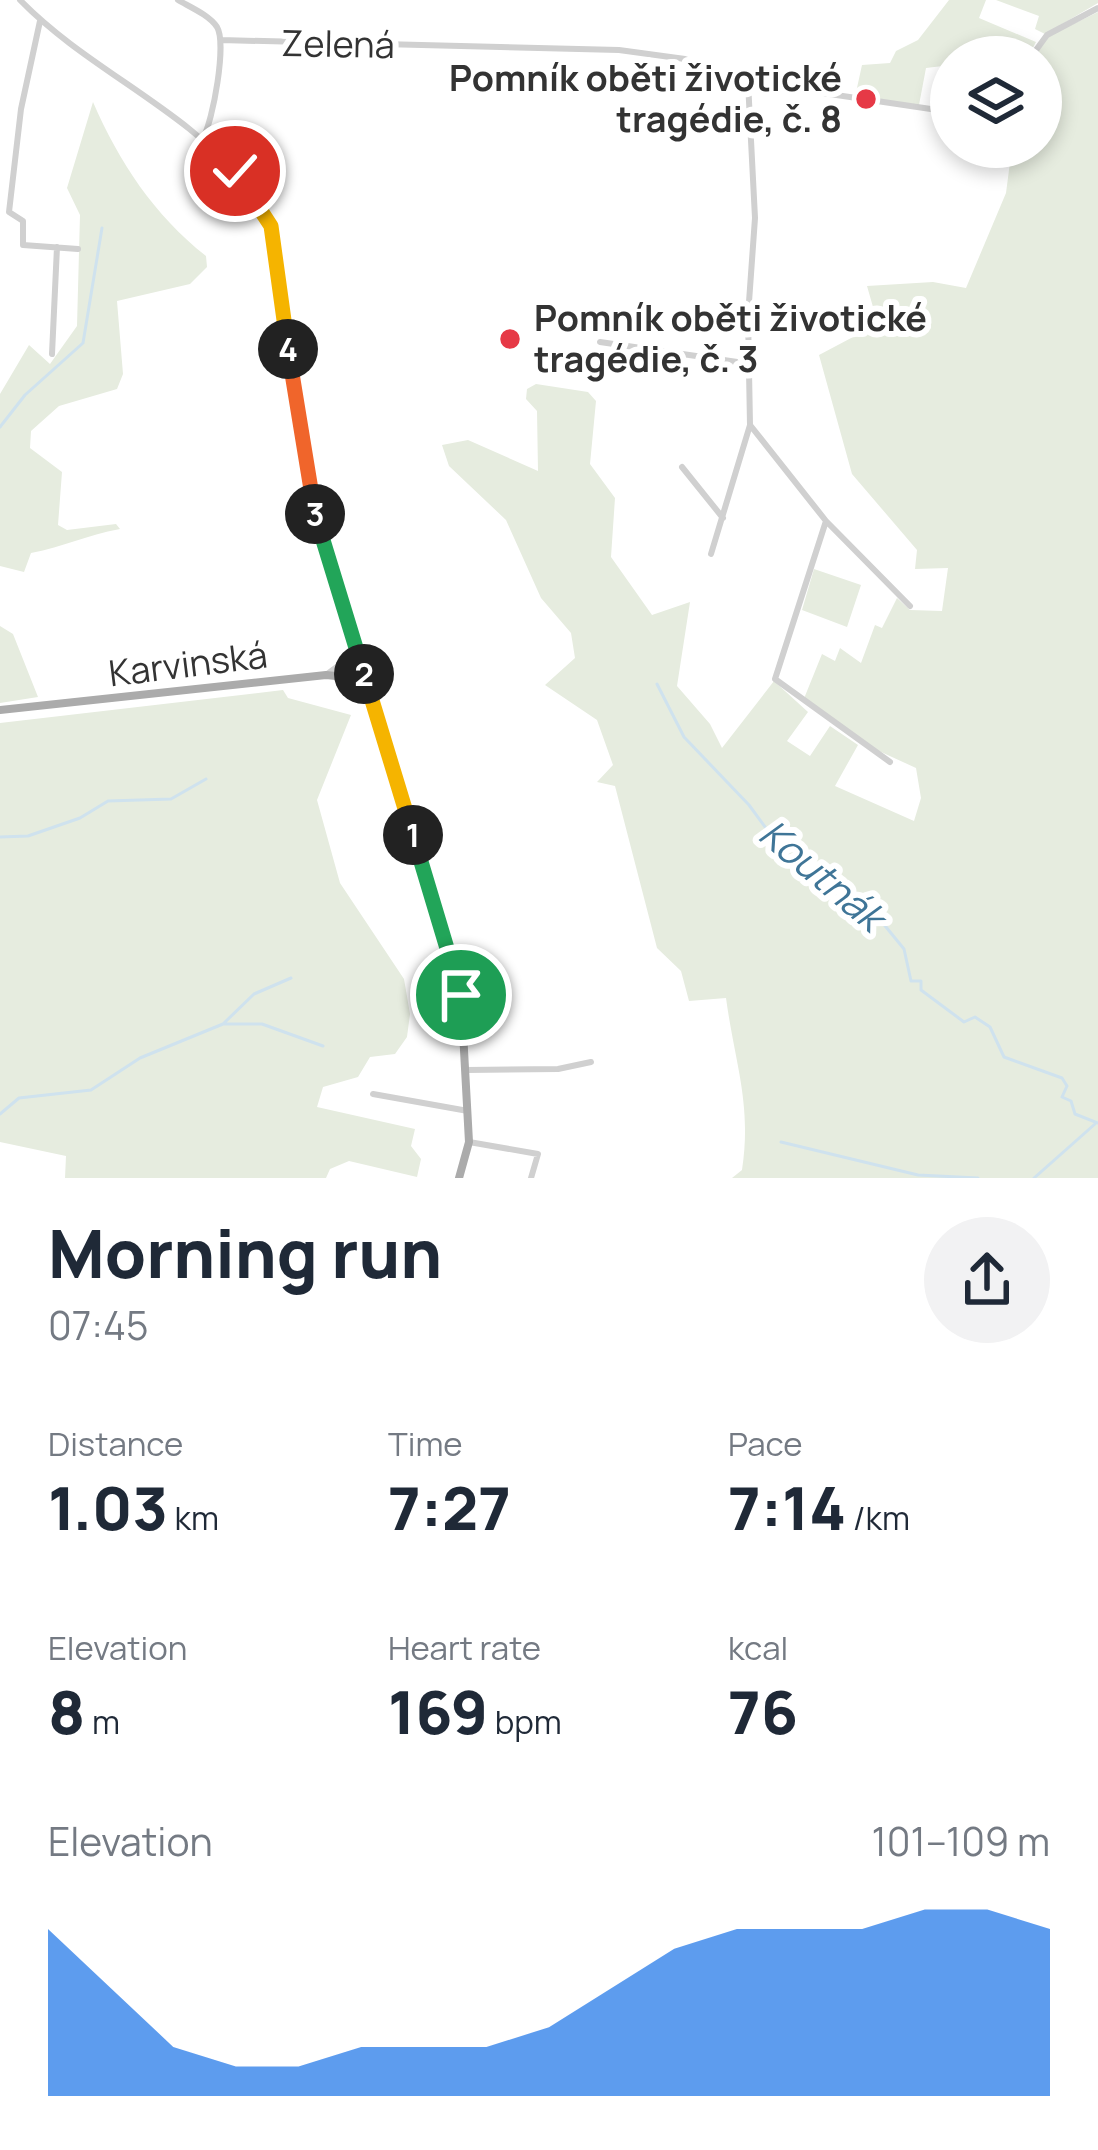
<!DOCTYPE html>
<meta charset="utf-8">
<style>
:root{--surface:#fff;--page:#f2f2f3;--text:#1f2937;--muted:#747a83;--accent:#1a73e8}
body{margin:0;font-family:Manrope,sans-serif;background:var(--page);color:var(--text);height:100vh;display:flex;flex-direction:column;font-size:45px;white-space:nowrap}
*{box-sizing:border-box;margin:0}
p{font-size:39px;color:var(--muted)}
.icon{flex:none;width:66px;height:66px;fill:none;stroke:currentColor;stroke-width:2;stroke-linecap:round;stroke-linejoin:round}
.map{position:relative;height:1178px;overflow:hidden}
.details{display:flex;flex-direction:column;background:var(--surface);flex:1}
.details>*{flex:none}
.buttons{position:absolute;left:930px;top:36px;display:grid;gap:24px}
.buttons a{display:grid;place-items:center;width:132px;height:132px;border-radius:50%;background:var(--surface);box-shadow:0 6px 18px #0003;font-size:60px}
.pin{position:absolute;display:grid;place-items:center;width:102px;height:102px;color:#fff;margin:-51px;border:6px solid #fff;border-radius:50%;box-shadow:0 3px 12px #0007}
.km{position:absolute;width:60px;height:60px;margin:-30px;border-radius:50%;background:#222;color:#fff;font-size:33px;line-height:60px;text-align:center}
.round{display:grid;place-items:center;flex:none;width:126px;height:126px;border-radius:63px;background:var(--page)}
.head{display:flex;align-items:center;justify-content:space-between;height:204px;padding:0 48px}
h1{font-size:66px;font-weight:800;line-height:90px}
.metrics{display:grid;grid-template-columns:repeat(3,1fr);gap:18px;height:204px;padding:12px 48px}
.metrics div{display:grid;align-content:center}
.metrics b{font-size:60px;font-weight:800}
.metrics small{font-size:33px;font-weight:400}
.metrics p{font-size:33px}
.chart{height:336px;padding:24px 48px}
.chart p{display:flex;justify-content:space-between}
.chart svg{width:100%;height:216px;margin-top:12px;fill:var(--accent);opacity:.7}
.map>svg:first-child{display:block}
</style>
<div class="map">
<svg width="1098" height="1178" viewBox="0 0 1098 1178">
<rect width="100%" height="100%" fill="#fff"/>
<!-- green -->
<path fill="#e6ecdf" d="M949 0H986L979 18 1036 42 1028 57H951V65L926 68 919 105 855 97 862 65 890 63 896 51 918 40Z
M996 0H1098V3L1045 34 1035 29 1039 16Z
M1098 12V1178H732L742 1170C752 1104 735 1064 726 998L689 1001 681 971 657 948 615 786 597 782 613 765 597 720 545 685 575 658 571 633 541 598 506 520 449 466 442 445 468 440 538 471 537 411 526 399 527 389 536 384 588 392 596 401 590 464 615 498 611 557 652 615 690 602 677 686 710 724 722 748 774 681 808 712 787 741 810 756 830 726 858 745 835 786 914 821 921 798 916 768 868 746 803 701 822 654 835 661 840 648 861 663 875 625 882 628 897 598 910 610 942 611 948 568 915 569 917 550 852 474 819 355 853 337 856 320 875 314 867 286 933 282 966 288 1006 193 1012 147H1041V57H1035L1045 38Z
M93 102C119 162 154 215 206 256L207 267 190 284 117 301 123 374 117 389 59 406 31 431 30 448 62 472 58 525 67 530 116 524 120 529C86 535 64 547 31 553L24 572 0 566V394L29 345 50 364 77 326 80 215 67 188Z
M814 569 861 585 847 627 802 610Z
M0 626 13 634 38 697 0 703Z
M283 690 288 698 351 715 317 800 340 883 404 979 410 1014 407 1037 395 1054 370 1057 358 1077 323 1087 317 1107 415 1129 411 1146 421 1159 417 1177 349 1161 330 1169 326 1178H65L66 1156 0 1142V723Z"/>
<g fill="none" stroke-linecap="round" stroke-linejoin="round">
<!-- stream -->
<path stroke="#cfe2ee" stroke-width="3" d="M0 427 25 395 83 343 102 228
M657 684 684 737 749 805 782 850 842 900 877 916 904 949 911 981H921V990L964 1022 975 1017 990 1027 1004 1057 1062 1078 1067 1086 1062 1097 1071 1101 1075 1114 1098 1123
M0 837 28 836 80 818 108 801 171 799 206 779
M224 1023 254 994 291 978
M0 1114 19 1098 91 1090 140 1058 223 1024H262L323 1046
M781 1142 918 1175 978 1178
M1034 1178 1095 1124"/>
<!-- minor -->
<path stroke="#d0d0d0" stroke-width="6" d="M20 0C88 70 185 108 247 185 294 244 290 401 305 479 319 551 349 620 368 691
M178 0C190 7 209 15 217 27 227 43 213 121 203 138
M40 21 21 109 9 212 23 221V245L78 249
M221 40 619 50 685 59 748 82 951 112
M1031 57 1047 35 1098 8
M748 82 755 218 748 316 750 425 826 521 910 606
M600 342 751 364
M52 354 57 247
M682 467 723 518
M826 521 775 679 890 762
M711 554 750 425
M326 675 349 658
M351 679 352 648
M466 1070 558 1069 591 1062
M373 1094 468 1111
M469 1142 538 1154 531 1178"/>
<!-- major -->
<path stroke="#ababab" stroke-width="8" d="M0 710 326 675 346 677 365 688 461 995 469 1142 459 1178"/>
</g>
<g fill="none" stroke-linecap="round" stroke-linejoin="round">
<defs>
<path id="split-1" d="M413 835 461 995"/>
<path id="split-2" d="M364 674 413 835"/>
<path id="split-3" d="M315 514 364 674"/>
<path id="split-4" d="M288 349 315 514"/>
<path id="split-5" d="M235 171 271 226 288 349"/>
</defs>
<!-- split-1 casing -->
<use href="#split-1" stroke="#fff" stroke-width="24"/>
<!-- split-2 casing -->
<use href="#split-2" stroke="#fff" stroke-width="24"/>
<!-- split-3 casing -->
<use href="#split-3" stroke="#fff" stroke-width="24"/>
<!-- split-4 casing -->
<use href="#split-4" stroke="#fff" stroke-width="24"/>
<!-- split-5 casing -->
<use href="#split-5" stroke="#fff" stroke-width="24"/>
<!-- split-1 -->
<use href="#split-1" stroke="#22a559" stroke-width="15"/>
<!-- split-2 -->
<use href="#split-2" stroke="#f5b400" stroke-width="15"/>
<!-- split-3 -->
<use href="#split-3" stroke="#22a559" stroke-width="15"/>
<!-- split-4 -->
<use href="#split-4" stroke="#f0652b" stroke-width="15"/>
<!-- split-5 -->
<use href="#split-5" stroke="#f5b400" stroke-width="15"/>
</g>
<!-- markers -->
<g fill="#e63946" stroke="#fff" stroke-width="4.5">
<circle cx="866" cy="99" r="12"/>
<circle cx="510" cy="339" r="12"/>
</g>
<g text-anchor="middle" stroke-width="12" stroke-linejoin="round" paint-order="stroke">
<!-- street labels -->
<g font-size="36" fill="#333" stroke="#fff">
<text transform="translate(338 44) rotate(1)" y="13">Zelená</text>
<text transform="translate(188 664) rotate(-7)" y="13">Karvinská</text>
</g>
<!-- poi labels -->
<g font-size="36" font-weight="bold" fill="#333" stroke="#fff" text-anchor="end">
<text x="842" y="91">Pomník oběti životické<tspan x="842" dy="41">tragédie, č. 8</tspan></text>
<text x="534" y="331" text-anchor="start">Pomník oběti životické<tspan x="534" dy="41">tragédie, č. 3</tspan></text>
</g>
<!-- water labels -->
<g font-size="39" font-style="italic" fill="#3f7597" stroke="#fff">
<text transform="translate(822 875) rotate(40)" y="14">Koutnák</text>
</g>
</g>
</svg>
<div class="buttons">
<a><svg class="icon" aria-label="layers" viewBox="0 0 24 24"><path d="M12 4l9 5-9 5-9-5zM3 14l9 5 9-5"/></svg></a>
</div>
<div class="pin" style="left:461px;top:995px;background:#1e9e55"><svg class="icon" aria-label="arrive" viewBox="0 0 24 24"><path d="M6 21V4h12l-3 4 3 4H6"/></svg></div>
<div class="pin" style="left:235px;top:171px;background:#d93025"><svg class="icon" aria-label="check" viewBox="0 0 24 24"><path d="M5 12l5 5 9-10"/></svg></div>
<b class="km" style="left:413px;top:835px">1</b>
<b class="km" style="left:364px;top:674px">2</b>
<b class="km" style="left:315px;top:514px">3</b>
<b class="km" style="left:288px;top:349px">4</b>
</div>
<section class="details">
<div class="head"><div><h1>Morning run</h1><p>07:45</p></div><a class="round"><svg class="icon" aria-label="share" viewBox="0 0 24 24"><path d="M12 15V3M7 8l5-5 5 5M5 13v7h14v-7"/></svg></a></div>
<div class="metrics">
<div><p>Distance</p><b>1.03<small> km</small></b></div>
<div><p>Time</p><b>7:27</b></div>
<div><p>Pace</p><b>7:14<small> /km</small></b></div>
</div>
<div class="metrics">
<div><p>Elevation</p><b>8<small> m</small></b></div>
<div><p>Heart rate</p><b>169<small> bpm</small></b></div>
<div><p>kcal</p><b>76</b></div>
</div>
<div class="chart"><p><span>Elevation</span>101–109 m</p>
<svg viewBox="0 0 160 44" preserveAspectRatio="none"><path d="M0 44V10L10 22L20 34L30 38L40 38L50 34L60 34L70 34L80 30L90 22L100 14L110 10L120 10L130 10L140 6L150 6L160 10V44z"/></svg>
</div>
</section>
